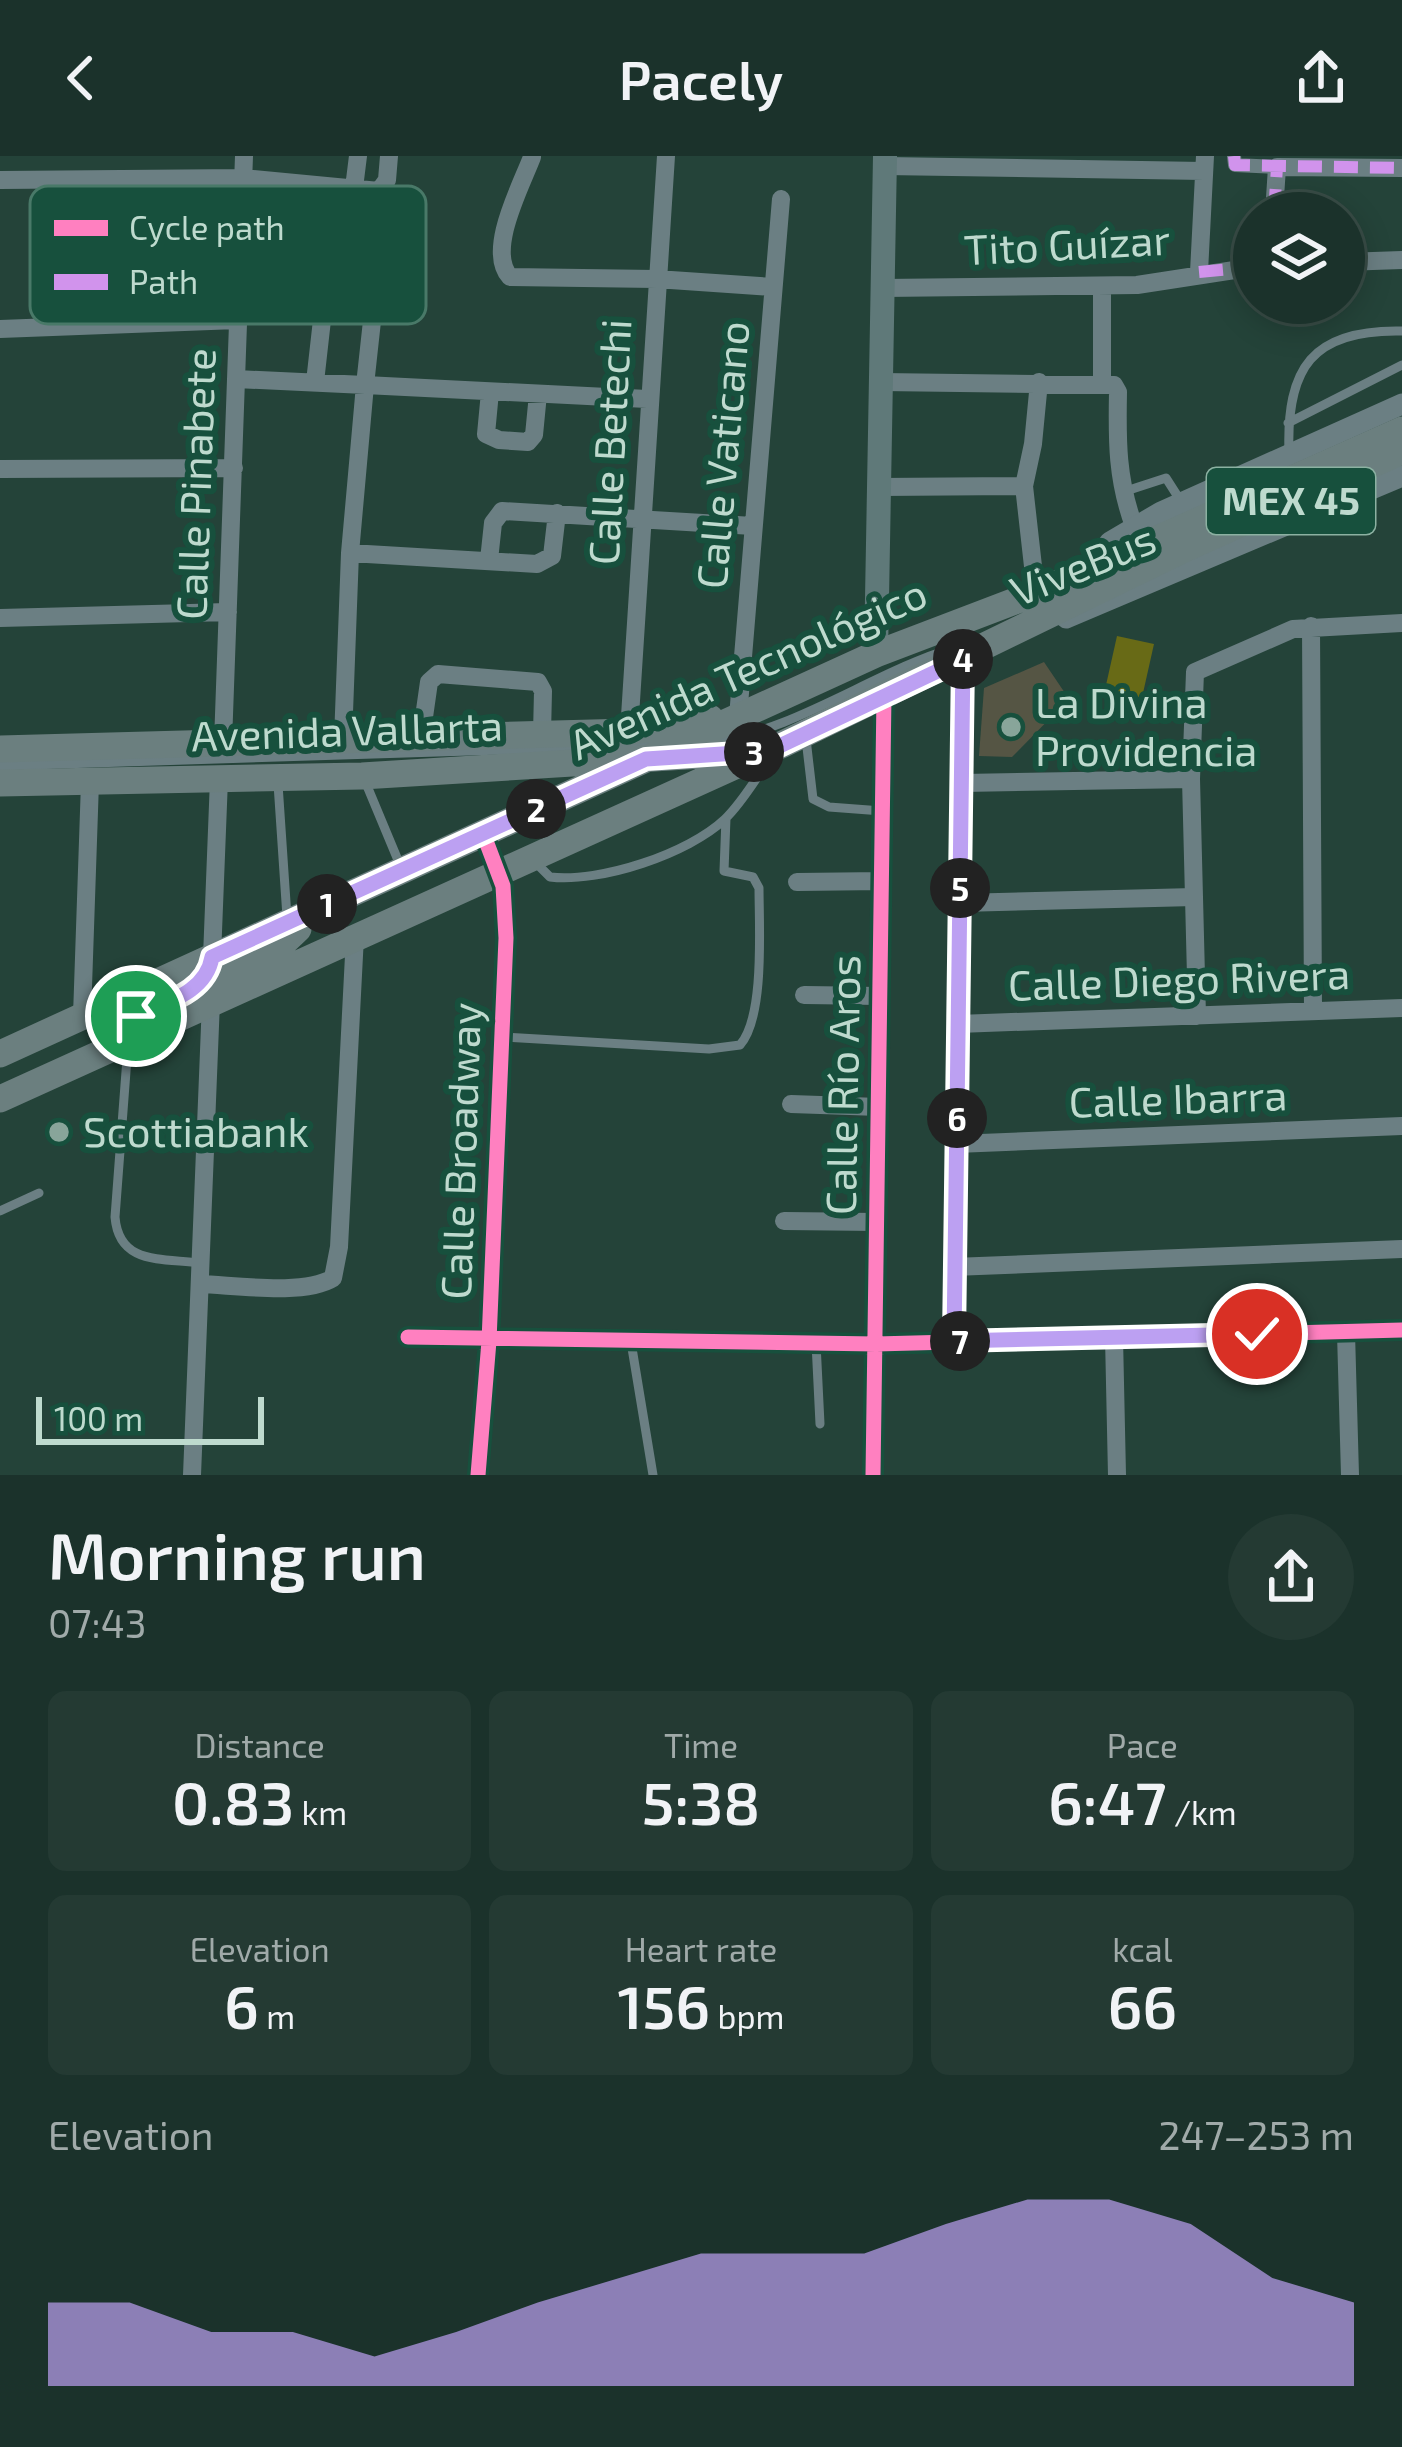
<!DOCTYPE html>
<meta charset="utf-8">
<style>
:root{--surface:#1b322b;--page:#243a33;--text:#f1f3f6;--muted:#a0aaa9;--line:#394d47;--accent:#bca0f2}
body{margin:0;font-family:"Exo 2",sans-serif;background:var(--page);color:var(--text);height:100vh;display:flex;flex-direction:column;font-size:45px;white-space:nowrap}
*{box-sizing:border-box;margin:0}
p{font-size:39px;color:var(--muted)}
.icon{flex:none;width:66px;height:66px;fill:none;stroke:currentColor;stroke-width:2;stroke-linecap:round;stroke-linejoin:round}
.map{position:relative;height:1319px;overflow:hidden}
.side{display:flex;flex-direction:column;background:var(--surface);flex:1}
.side>*{flex:none}
.tools{position:absolute;left:1233px;top:36px;display:grid;gap:24px}
.tools a{display:grid;place-items:center;width:132px;height:132px;border-radius:50%;background:var(--surface);box-shadow:0 6px 30px #0003,0 0 0 3px var(--line);font-size:60px}
.scale{position:absolute;left:36px;bottom:30px;width:228px;box-sizing:border-box;padding-left:12px;border:6px solid #bedace;border-top:0;font-size:33px;line-height:42px;white-space:nowrap;color:#bedace;-webkit-text-stroke:9px #17503d;paint-order:stroke}
.pin{position:absolute;display:grid;place-items:center;width:102px;height:102px;color:#fff;margin:-51px;border:6px solid #fff;border-radius:50%;box-shadow:0 3px 12px #0007}
.km{position:absolute;width:60px;height:60px;margin:-30px;border-radius:50%;background:#222;color:#fff;font-size:33px;line-height:60px;text-align:center}
.round{display:grid;place-items:center;flex:none;width:126px;height:126px;border-radius:63px;background:var(--page)}
.summary{display:flex;align-items:center;justify-content:space-between;height:204px;padding:0 48px}
h1{font-size:66px;font-weight:600;line-height:90px}
.stats{display:grid;grid-template-columns:repeat(3,1fr);gap:18px;height:204px;padding:12px 48px}
.stats div{display:grid;align-content:center;border-radius:18px;background:var(--page);text-align:center}
.stats b{font-size:60px;font-weight:600}
.stats small{font-size:33px;font-weight:400}
.stats p{font-size:33px}
.chart{height:336px;padding:24px 48px}
.chart p{display:flex;justify-content:space-between}
.chart svg{width:100%;height:216px;margin-top:12px;fill:var(--accent);opacity:.7}
header{display:flex;justify-content:space-between;align-items:center;height:156px;padding:0 48px;background:var(--surface);font-size:54px;font-weight:600}
.map>svg:first-child{display:block}
</style>
<header><svg class="icon" aria-label="back" viewBox="0 0 24 24"><path d="M15 5l-7 7 7 7"/></svg>Pacely<svg class="icon" aria-label="share" viewBox="0 0 24 24"><path d="M12 15V3M7 8l5-5 5 5M5 13v7h14v-7"/></svg></header>
<div class="map">
<svg width="1402" height="1319" viewBox="0 0 1402 1319">
<rect width="100%" height="100%" fill="#244339"/>
<!-- green -->
<path fill="#686a16" d="M1117 480 1154 488 1141 546 1104 538Z"/>
<!-- building -->
<path fill="#554" d="M1044 506 1069 543 1012 601 979 600 984 532Z"/>
<g fill="none" stroke-linecap="round" stroke-linejoin="round">
<!-- service -->
<path stroke="#6b7f83" stroke-width="9" d="M1288 267 1402 209
M1289 297C1286 212 1312 173 1402 175
M1126 335 1166 322 1182 347
M806 583 813 643 829 651 882 655
M712 585C792 577 874 516 953 492
M0 610 654 589
M365 625 400 709
M278 628 287 761
M536 707 550 721C600 727 688 698 725 663 742 647 756 622 770 603
M502 881 709 893 740 889C765 861 759 770 759 732L753 721 724 715 726 662
M128 889 115 1061C119 1109 161 1102 200 1107
M121 985 205 990
M0 1055 39 1037
M631 1186 653 1319
M816 1187 820 1268"/>
<!-- pedestrian -->
<path stroke="#6b7f83" stroke-width="14" d="M1234 0 1235 9 1277 11"/>
<!-- minor -->
<path stroke="#6b7f83" stroke-width="18" d="M532 1C521 30 486 95 510 121L656 123 773 131
M885 10 1204 15
M0 24 243 22 379 35 387 24 389 0
M354 32 358 0
M1274 57 1277 11 1402 12
M1344 106 1402 104
M1199 116 1205 0
M883 132 1137 129 1254 111
M0 173 237 164
M236 223 365 229 372 165 368 156 323 155 315 226
M881 226 1114 229 1118 236C1117 285 1117 324 1134 370
M1102 227V130
M490 236 486 278 499 284 528 286 534 279 538 238
M0 313 234 312
M879 331 1024 330
M350 397 537 408 552 400 557 357
M489 404 493 367 502 355 753 370
M1036 437 1024 330 1033 288 1039 226
M0 462 228 456
M1311 470 1313 854
M738 561 781 43
M629 576 666 0
M421 582 429 526 438 518 538 526 543 535 542 578
M343 583 350 397 365 229 647 243
M223 587 244 0
M963 627 1191 623
M797 726 882 725
M960 747 1194 741
M212 801 219 623
M804 839 880 840
M82 860 90 626
M1197 860 1191 623 1195 516 1293 473 1402 467
M958 868 1402 852
M791 948 879 951
M956 988 1402 970
M784 1065 877 1066
M953 1111 1402 1093
M200 1128C234 1129 304 1140 333 1122L339 1091 355 780
M1346 1177 1350 1319
M408 1181 876 1188 1402 1174
M1114 1181 1117 1319
M954 1185 963 503
M192 1319 211 845
M478 1319 489 1185 506 782 503 730 483 677
M873 1319 884 540"/>
<!-- tertiary -->
<path stroke="#6b7f83" stroke-width="21" d="M1088 414 1110 386 1161 356 1402 248
M1066 462 1402 320"/>
<!-- secondary -->
<path stroke="#5f7979" stroke-width="24" d="M876 498 885 0"/>
<!-- primary -->
<path stroke="#6b7f7f" stroke-width="27" d="M0 593 629 576 710 562
M0 627 362 620 751 596
M215 833 219 822 279 791 298 773
M0 898 876 498 1036 437 1402 274
M0 943 781 589 1180 395 1402 295"/>
<!-- quiet -->
<path stroke="#d193ec" stroke-width="12" stroke-dasharray="24 12" stroke-linecap="butt" d="M1234 0 1235 9 1402 12
M1274 57 1277 11
M1199 116 1254 111"/>
<defs>
<path id="cycleway" d="M408 1181 876 1188 1402 1174
M478 1319 489 1185 506 782 503 730 483 677
M873 1319 884 540"/>
</defs>
<!-- cycleway casing -->
<use href="#cycleway" stroke="#17503d" stroke-width="22"/>
<!-- cycleway -->
<use href="#cycleway" stroke="#ff80c0" stroke-width="15"/>
</g>
<g fill="none" stroke-linecap="round" stroke-linejoin="round">
<defs>
<path id="route" d="M136 860C166 846 206 837 212 801L646 603 769 595 963 503 954 1185 1257 1178"/>
</defs>
<!-- route casing -->
<use href="#route" stroke="#fff" stroke-width="24"/>
<!-- route -->
<use href="#route" stroke="#bca0f2" stroke-width="15"/>
</g>
<!-- markers -->
<g fill="#88a59a" stroke="#17503d" stroke-width="4.5">
<circle cx="1011" cy="571" r="12"/>
<circle cx="59" cy="976" r="12"/>
</g>
<g text-anchor="middle" stroke-width="12" stroke-linejoin="round" paint-order="stroke">
<!-- shield labels -->
<rect fill="#17503d" stroke="#8cb1a2" stroke-width="3" x="1207" y="312" width="168" height="66" rx="9"/>
<g font-size="39" font-weight="bold" fill="#bedace">
<text x="1291" y="359">MEX 45</text>
</g>
<!-- street labels -->
<g font-size="42" fill="#bedace" stroke="#17503d">
<text transform="translate(1067 89) rotate(-3)" y="15">Tito Guízar</text>
<text transform="translate(610 286) rotate(-87)" y="15">Calle Betechi</text>
<text transform="translate(723 299) rotate(-85)" y="15">Calle Vaticano</text>
<text transform="translate(196 328) rotate(-88)" y="15">Calle Pinabete</text>
<text transform="translate(1083 409) rotate(-22)" y="15">ViveBus</text>
<text transform="translate(748 513) rotate(-24)" y="15">Avenida Tecnológico</text>
<text transform="translate(347 575) rotate(-2)" y="15">Avenida Vallarta</text>
<text transform="translate(1179 824) rotate(-2)" y="15">Calle Diego Rivera</text>
<text transform="translate(843 929) rotate(-89)" y="15">Calle Río Aros</text>
<text transform="translate(1178 943) rotate(-2)" y="15">Calle Ibarra</text>
<text transform="translate(461 995) rotate(-88)" y="15">Calle Broadway</text>
</g>
<!-- poi labels -->
<g font-size="42" fill="#bedace" stroke="#17503d" text-anchor="start">
<text x="1035" y="562">La Divina<tspan x="1035" dy="48">Providencia</tspan></text>
<text x="83" y="991">Scottiabank</text>
</g>
</g>
<!-- legend -->
<rect x="30" y="30" width="396" height="138" rx="18" fill="#17503d" stroke="#497968" stroke-width="3"/>
<rect x="54" y="64" width="54" height="16" fill="#ff80c0"/>
<rect x="54" y="118" width="54" height="16" fill="#d193ec"/>
<g font-size="33" fill="#bedace">
<text x="129" y="84">Cycle path</text>
<text x="129" y="138">Path</text>
</g>
</svg>
<div class="tools">
<a><svg class="icon" aria-label="layers" viewBox="0 0 24 24"><path d="M12 4l9 5-9 5-9-5zM3 14l9 5 9-5"/></svg></a>
</div>
<div class="scale">100 m</div>
<div class="pin" style="left:136px;top:860px;background:#1e9e55"><svg class="icon" aria-label="arrive" viewBox="0 0 24 24"><path d="M6 21V4h12l-3 4 3 4H6"/></svg></div>
<div class="pin" style="left:1257px;top:1178px;background:#d93025"><svg class="icon" aria-label="check" viewBox="0 0 24 24"><path d="M5 12l5 5 9-10"/></svg></div>
<b class="km" style="left:327px;top:748px">1</b>
<b class="km" style="left:536px;top:653px">2</b>
<b class="km" style="left:754px;top:596px">3</b>
<b class="km" style="left:963px;top:503px">4</b>
<b class="km" style="left:960px;top:732px">5</b>
<b class="km" style="left:957px;top:962px">6</b>
<b class="km" style="left:960px;top:1185px">7</b>
</div>
<section class="side">
<div class="summary"><div><h1>Morning run</h1><p>07:43</p></div><a class="round"><svg class="icon" aria-label="share" viewBox="0 0 24 24"><path d="M12 15V3M7 8l5-5 5 5M5 13v7h14v-7"/></svg></a></div>
<div class="stats">
<div><p>Distance</p><b>0.83<small> km</small></b></div>
<div><p>Time</p><b>5:38</b></div>
<div><p>Pace</p><b>6:47<small> /km</small></b></div>
</div>
<div class="stats">
<div><p>Elevation</p><b>6<small> m</small></b></div>
<div><p>Heart rate</p><b>156<small> bpm</small></b></div>
<div><p>kcal</p><b>66</b></div>
</div>
<div class="chart"><p><span>Elevation</span>247–253 m</p>
<svg viewBox="0 0 160 44" preserveAspectRatio="none"><path d="M0 44V27L10 27L20 33L30 33L40 38L50 33L60 27L70 22L80 17L90 17L100 17L110 11L120 6L130 6L140 11L150 22L160 27V44z"/></svg>
</div>
</section>
